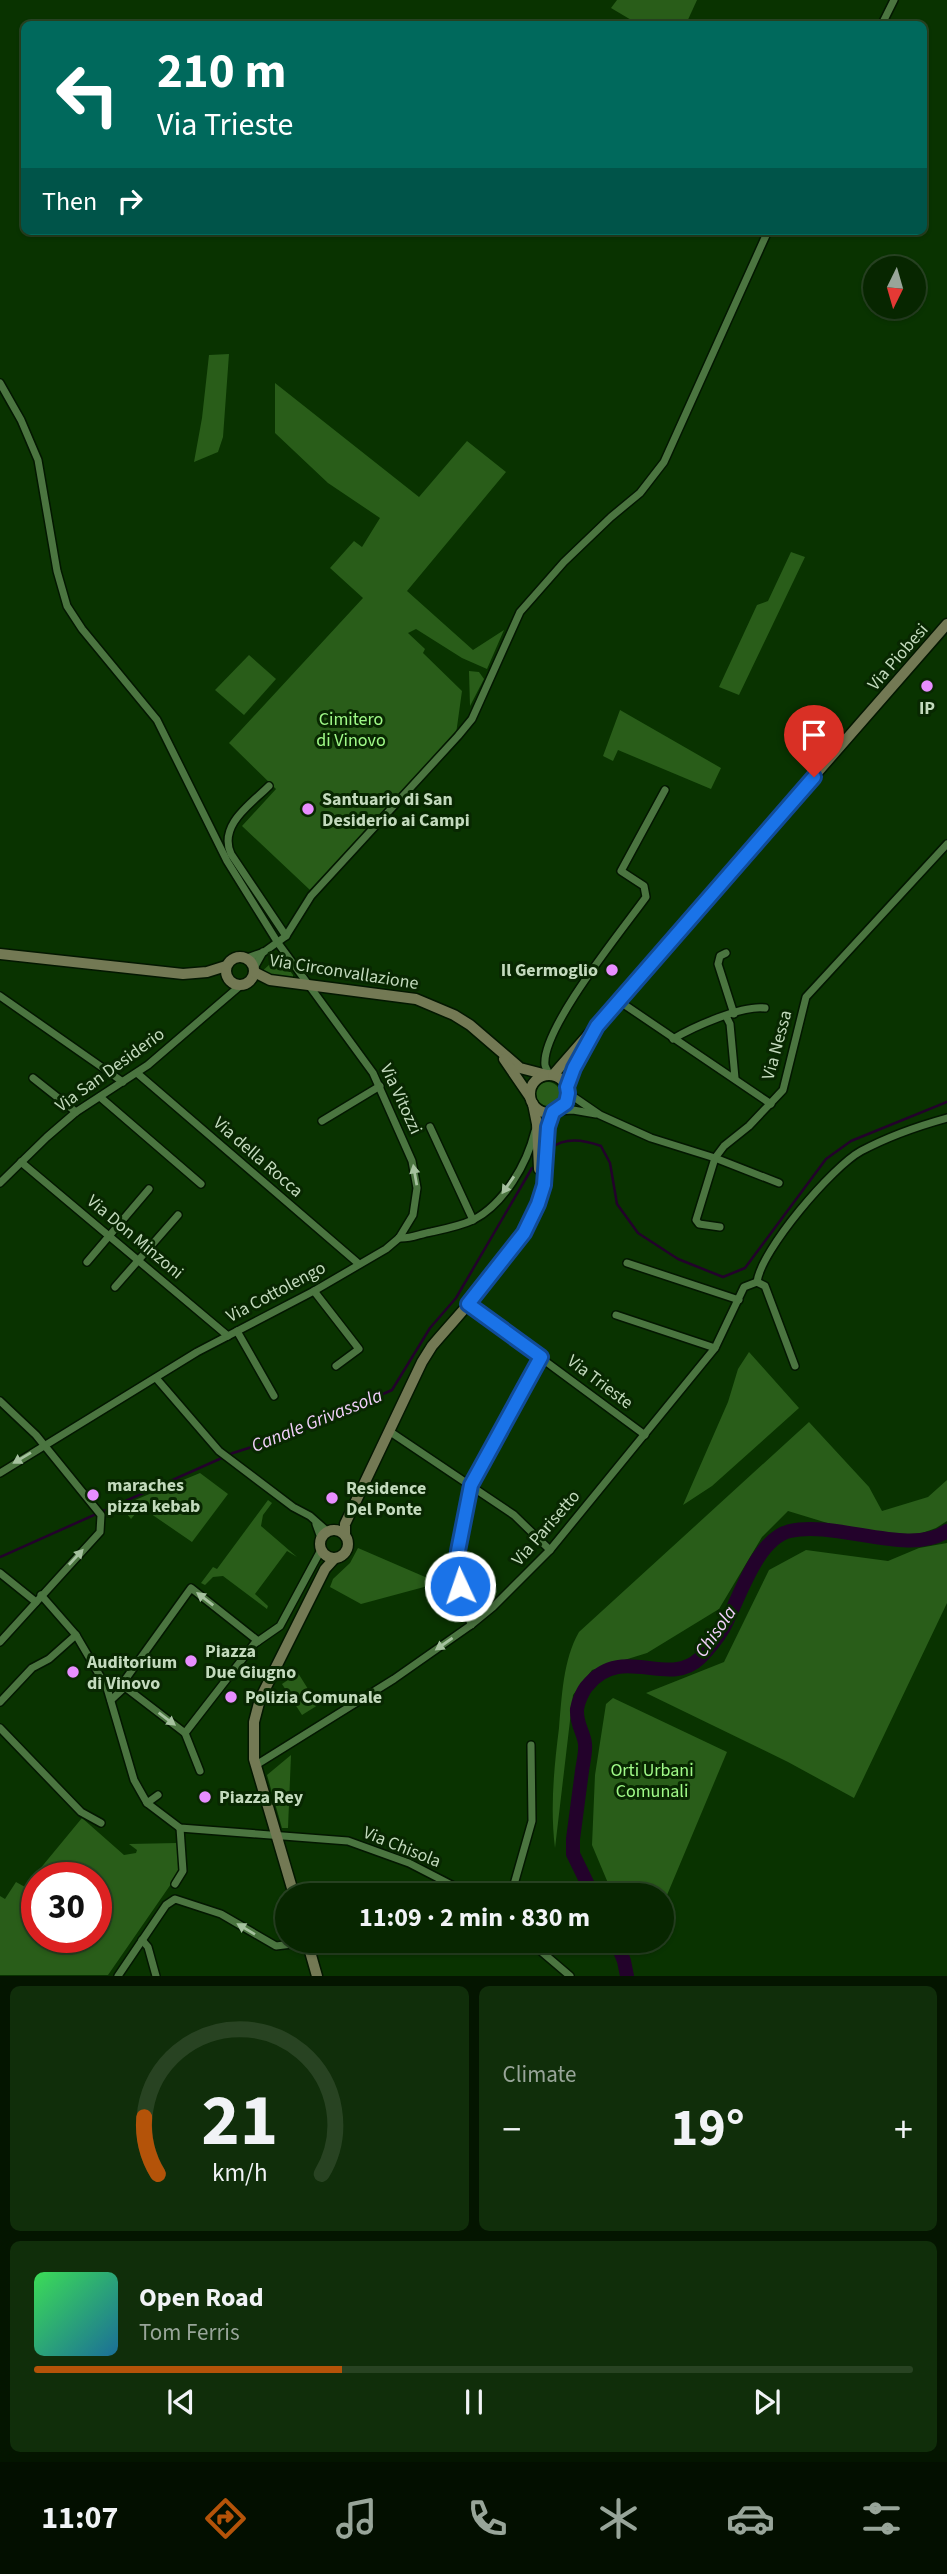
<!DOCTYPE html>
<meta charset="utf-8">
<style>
body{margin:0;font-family:"Source Sans 3",sans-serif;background:#102e0a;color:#f1f3f6;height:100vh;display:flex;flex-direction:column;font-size:26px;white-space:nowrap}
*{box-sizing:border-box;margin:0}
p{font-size:23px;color:#98a599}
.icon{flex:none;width:38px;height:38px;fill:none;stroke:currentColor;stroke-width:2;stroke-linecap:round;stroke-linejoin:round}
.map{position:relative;height:1976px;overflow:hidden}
.drawer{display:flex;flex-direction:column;gap:10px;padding:10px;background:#041500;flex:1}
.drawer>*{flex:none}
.banner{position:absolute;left:21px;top:21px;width:906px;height:214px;border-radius:10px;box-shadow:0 2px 5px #0004,0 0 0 2px #284322;background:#00695c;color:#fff;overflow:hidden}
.needle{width:46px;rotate:185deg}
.controls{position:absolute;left:863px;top:256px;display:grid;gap:14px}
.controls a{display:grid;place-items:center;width:63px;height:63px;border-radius:50%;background:#072600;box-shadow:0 2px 5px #0004,0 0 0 2px #284322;font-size:35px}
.speed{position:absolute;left:21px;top:1862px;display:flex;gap:14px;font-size:35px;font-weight:700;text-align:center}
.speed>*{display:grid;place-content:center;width:91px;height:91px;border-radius:50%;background:#072600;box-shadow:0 2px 5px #0004,0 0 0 2px #284322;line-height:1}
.speed .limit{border:10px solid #d22;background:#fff;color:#111}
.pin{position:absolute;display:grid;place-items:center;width:60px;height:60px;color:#fff;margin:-72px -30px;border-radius:50% 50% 50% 0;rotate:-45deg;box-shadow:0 0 7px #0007}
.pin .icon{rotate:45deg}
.me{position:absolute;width:77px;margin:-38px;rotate:357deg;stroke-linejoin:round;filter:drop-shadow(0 0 5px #0008)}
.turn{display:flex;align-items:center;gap:24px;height:147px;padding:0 21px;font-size:32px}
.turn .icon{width:91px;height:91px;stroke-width:2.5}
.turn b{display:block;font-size:49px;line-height:60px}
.then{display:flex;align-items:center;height:66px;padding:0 21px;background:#0003;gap:14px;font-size:26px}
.big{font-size:52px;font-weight:700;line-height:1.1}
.drawer .card{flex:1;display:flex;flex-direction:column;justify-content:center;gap:10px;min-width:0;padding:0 24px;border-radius:10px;background:#102e0a}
.drawer .dial{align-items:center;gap:0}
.dial svg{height:182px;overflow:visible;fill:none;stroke:#284322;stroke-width:7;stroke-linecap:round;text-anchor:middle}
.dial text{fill:#f1f3f6;stroke:none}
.song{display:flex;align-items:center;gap:21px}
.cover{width:84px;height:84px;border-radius:10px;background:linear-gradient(135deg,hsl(130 70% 55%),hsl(200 70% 35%))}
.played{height:7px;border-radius:4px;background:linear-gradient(90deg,#b45309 35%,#284322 35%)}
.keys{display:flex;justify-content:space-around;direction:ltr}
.heat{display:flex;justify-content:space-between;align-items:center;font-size:38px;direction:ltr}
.drawer .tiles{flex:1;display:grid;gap:10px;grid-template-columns:1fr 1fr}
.card:last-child{grid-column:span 2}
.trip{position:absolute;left:275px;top:1883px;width:399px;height:70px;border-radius:35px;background:#072600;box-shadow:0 2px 5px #0004,0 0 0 2px #284322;font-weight:700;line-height:70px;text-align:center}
.tab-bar{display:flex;height:112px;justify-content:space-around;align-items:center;background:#030f00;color:#98a599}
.tab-bar .icon{width:49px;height:49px}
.tab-bar .active{color:#b45309}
.tab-bar b{font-size:32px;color:#f1f3f6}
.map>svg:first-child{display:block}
</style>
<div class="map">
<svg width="947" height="1976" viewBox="0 0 947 1976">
<rect width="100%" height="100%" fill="#093300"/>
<!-- green -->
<g fill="#295d19" fill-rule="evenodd">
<path d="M617,0H697L686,24H638L611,8Z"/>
<path d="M229,354L223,437L218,452L194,462L202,418L209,355Z"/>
<path d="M275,383L419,497L467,441L506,472L407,591L473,650L504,630L487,669L462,658L416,629L408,633L425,649L423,653L462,691L456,734L310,890L242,826L276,789L229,743L363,598L330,568L354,541L362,547L380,518L328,483L275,433Z"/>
<path d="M791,552L805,557L739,695L719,687L757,605L768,601Z"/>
<path d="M249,655L276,679L244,715L215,690Z"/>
<path d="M469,671L479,672L484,679L470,706Z"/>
<path d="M620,710L721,768L711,789L618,750L613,761L603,756Z"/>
<path d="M279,956L293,975V980L259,974Z"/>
<circle cx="548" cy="1094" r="12"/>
<path d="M749,1352L799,1408L712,1486L683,1505L728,1402L738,1369Z"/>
<path d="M809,1422L869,1487L882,1511L928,1497L947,1480V1521L936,1528L914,1536L896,1537L880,1532H857L788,1511L762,1537L719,1609L647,1653L592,1670L573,1695L555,1848C550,1808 554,1768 559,1728C562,1696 563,1660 579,1632Z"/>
<path d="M200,1473L228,1494L192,1542L141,1507L131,1519L127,1514L123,1505Z"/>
<path d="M268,1500L272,1503L263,1515L261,1526L297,1557L287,1551L255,1594L268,1606L267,1609L223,1576L213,1577L205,1585L201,1583L213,1567L217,1569Z"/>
<path d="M947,1543V1603L854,1798L788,1762L646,1693L724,1662L769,1570L806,1550L888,1561L919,1548Z"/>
<path d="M358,1548L439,1583L361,1604L330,1587L333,1579L350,1563Z"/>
<path d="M298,1673L318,1705L302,1715L282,1684Z"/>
<path d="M613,1698L727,1752L662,1907V1895H613L592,1845L595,1775L606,1704Z"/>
<path d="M291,1755L288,1828H282L267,1775Z"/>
<path d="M82,1818L124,1855L136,1853L137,1850L129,1844L177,1843L180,1871L108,1975H0V1896L5,1899L16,1882L25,1887ZM37,1878H96V1937H37Z"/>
</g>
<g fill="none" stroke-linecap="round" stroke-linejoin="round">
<!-- stream -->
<g stroke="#23022b" stroke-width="2.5">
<path d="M551,1148C566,1136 585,1140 601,1146L610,1163L617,1204L638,1233L678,1259L723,1277L745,1268L826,1159L851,1141L947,1102"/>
<path d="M0,1557L233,1453L298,1432L392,1390L430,1328L456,1298L532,1168"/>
</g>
<!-- river -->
<g stroke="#23022b" stroke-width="14">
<path d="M593,1895L573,1854V1839C576,1816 579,1794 582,1771C583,1763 586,1752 585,1744C584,1732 576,1725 577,1709C578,1702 583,1690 588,1685C622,1643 668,1689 700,1658C709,1649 717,1639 723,1629C739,1600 756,1539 790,1531C836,1520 909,1557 947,1531"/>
<path d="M616,1941L624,1961L627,1976"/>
</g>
<defs>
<g id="street">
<path d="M882,24L894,0"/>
<path d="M0,383L21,420L38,460L57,571L67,606L82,629L157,720L227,861L278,943L373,1073L412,1161L417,1188L413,1215L399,1238L386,1249L314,1291L197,1352L0,1473"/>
<path d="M269,786C251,804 218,825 231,854L286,936"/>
<path d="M726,953L720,956L718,964L734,1014"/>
<path d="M247,958L264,952L286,936L311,896L458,736L472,719L520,612L564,562L611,517L640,493L664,462L768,231"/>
<path d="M254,968L263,952"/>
<path d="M0,996L123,1082"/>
<path d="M619,1001L771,1104"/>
<path d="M726,1016L730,1024L735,1078"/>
<path d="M673,1039C693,1027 742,1005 765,1008"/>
<path d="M137,1073L359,1264"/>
<path d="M550,1075C549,1074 545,1066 545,1065C541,1029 623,929 646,897L644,886L621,871L665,790"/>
<path d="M33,1078L76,1112"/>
<path d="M568,1093L600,1115L651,1138L715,1158L779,1183"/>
<path d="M100,1097L201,1184"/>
<path d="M558,1111L573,1110L596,1114"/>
<path d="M322,1121L380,1086"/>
<path d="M430,1127L473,1220"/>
<path d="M21,1162L228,1336"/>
<path d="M0,1183L47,1137L76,1112L148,1065L241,985"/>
<path d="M720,1227L699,1224L696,1220L715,1158L724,1146L749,1126L783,1090L806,997L947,844"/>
<path d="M399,1238C411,1239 419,1234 431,1232C445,1229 460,1226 473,1220C504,1204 527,1164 535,1131"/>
<path d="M87,1262L149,1189"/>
<path d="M627,1263L739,1300"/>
<path d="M757,1282C761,1250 832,1167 861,1151C887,1137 918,1126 947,1118"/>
<path d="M115,1287L178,1215"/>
<path d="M314,1291L359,1349L336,1366"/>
<path d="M468,1304L645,1435"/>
<path d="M616,1315L715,1348"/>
<path d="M237,1331L274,1396"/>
<path d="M156,1378L219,1451L293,1507L310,1516L328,1532"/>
<path d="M0,1401L36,1435L101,1515L100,1532L0,1642"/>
<path d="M389,1431L514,1515L550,1550"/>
<path d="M316,1524L321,1538"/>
<path d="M0,1573L36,1602"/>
<path d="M41,1595L76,1635L107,1688L134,1780L147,1803L180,1828L348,1841L409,1863L471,1895"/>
<path d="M471,1625L457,1571L458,1551L471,1485L541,1357"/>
<path d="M125,1687L122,1684L191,1588L258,1641"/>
<path d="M111,1700L125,1687L185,1733L200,1771"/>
<path d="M0,1702L32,1668L49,1659L76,1635"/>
<path d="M0,1728L81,1812L101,1823"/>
<path d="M185,1733L254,1644L280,1626L321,1550"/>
<path d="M256,1765L394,1679L471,1625L493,1607L550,1550L715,1348L744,1287L757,1282L765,1286L795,1366"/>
<path d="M147,1803L158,1795"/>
<path d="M175,1884L183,1871L180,1828"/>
<path d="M511,1895L532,1821L531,1745"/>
<path d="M142,1940L148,1947L156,1976"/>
<path d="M529,1941L570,1976"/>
<path d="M118,1976L166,1905L175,1899L221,1914L276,1946L300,1943L309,1946"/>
</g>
<g id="secondary">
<path d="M0,954L183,974L207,972L226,966"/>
<circle cx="240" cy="971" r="14"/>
<path d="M254,972L270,980L416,999L454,1015L470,1025L520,1068L547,1075"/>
<path d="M504,1059L530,1097"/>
<circle cx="549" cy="1094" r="19"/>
<path d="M553,1075L947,624"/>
<path d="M567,1087L589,1040"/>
<path d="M533,1104L537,1124L539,1169"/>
<circle cx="334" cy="1544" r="14"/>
<path d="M345,1535V1524L422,1362L432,1346C465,1307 521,1250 538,1203C549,1173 542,1142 553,1113"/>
<path d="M294,1895L254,1759V1722L260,1699L325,1569L334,1559"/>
<path d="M307,1941L317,1976"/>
</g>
</defs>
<!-- street casing -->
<use href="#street" stroke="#031700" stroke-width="10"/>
<!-- secondary casing -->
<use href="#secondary" stroke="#031700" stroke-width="13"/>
<!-- street -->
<use href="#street" stroke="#4b7540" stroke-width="7"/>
<!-- secondary -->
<use href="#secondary" stroke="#737954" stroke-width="10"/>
</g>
<!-- one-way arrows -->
<defs><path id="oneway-solid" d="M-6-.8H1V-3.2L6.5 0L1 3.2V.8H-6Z" transform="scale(1.75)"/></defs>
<g fill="#a5c19e">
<use href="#oneway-solid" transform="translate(415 1175) rotate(-100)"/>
<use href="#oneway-solid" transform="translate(508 1185) rotate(125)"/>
<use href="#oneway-solid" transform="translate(22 1458) rotate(149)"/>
<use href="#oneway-solid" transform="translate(76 1557) rotate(-47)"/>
<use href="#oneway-solid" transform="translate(205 1599) rotate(-142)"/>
<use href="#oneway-solid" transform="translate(444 1644) rotate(145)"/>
<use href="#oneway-solid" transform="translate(167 1719) rotate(37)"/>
<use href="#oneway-solid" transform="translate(246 1929) rotate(-149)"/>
</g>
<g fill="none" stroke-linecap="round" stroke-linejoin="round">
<defs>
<path id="route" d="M460,1586L457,1571L458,1551L471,1485L541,1357L468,1304L524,1233L538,1204L544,1185L548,1127L553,1112L566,1103L568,1093L567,1087L574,1068L597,1026L814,777"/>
</defs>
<!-- route casing -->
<use href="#route" stroke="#114b97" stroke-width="18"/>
<!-- route -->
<use href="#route" stroke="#1a73e8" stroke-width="12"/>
</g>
<!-- markers -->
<g fill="#e88eff" stroke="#082701" stroke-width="2.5">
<circle cx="927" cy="686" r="7"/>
<circle cx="308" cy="809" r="7"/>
<circle cx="612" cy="970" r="7"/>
<circle cx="93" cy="1495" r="7"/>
<circle cx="332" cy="1498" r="7"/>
<circle cx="191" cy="1661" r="7"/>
<circle cx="73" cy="1672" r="7"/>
<circle cx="231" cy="1697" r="7"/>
<circle cx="205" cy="1797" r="7"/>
</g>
<g text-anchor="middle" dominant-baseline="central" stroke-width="6" stroke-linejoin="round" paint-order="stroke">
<!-- street labels -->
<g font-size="18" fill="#c3dabd" stroke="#082701">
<text transform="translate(898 657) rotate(-49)">Via Piobesi</text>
<text transform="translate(344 972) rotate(9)">Via Circonvallazione</text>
<text transform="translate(777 1045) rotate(-75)">Via Nessa</text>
<text transform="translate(110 1070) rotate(-36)">Via San Desiderio</text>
<text transform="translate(401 1099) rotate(65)">Via Vitozzi</text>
<text transform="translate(258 1157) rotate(41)">Via della Rocca</text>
<text transform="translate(135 1237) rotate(40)">Via Don Minzoni</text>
<text transform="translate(276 1292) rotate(-28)">Via Cottolengo</text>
<text transform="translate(600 1382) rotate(37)">Via Trieste</text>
<text transform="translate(546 1528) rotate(-49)">Via Parisetto</text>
<text transform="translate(402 1847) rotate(22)">Via Chisola</text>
</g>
<!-- poi labels -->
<g font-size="18" font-weight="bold" fill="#c3dabd" stroke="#082701" text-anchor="start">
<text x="927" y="708" text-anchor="middle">IP</text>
<text x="322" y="799">Santuario di San<tspan x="322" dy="21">Desiderio ai Campi</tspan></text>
<text x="598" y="970" text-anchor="end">Il Germoglio</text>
<text x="107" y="1485">maraches<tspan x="107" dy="21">pizza kebab</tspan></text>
<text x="346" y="1488">Residence<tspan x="346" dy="21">Del Ponte</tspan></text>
<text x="205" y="1651">Piazza<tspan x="205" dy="21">Due Giugno</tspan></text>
<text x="87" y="1662">Auditorium<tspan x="87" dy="21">di Vinovo</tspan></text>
<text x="245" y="1697">Polizia Comunale</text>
<text x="219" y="1797">Piazza Rey</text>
</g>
<!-- park labels -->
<g font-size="18" fill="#a0fa88" stroke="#082701">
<text x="351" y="719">Cimitero<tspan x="351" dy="21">di Vinovo</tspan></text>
<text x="652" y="1770">Orti Urbani<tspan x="652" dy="21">Comunali</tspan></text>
</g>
<!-- water labels -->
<g font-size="19" font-style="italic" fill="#f3d1fc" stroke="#082701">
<text transform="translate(317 1421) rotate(-22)">Canale Grivassola</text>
<text transform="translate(716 1632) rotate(-55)">Chisola</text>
</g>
</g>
</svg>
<div class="controls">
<a><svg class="needle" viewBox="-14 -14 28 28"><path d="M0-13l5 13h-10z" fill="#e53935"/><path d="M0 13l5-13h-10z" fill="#98a599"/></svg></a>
</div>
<div class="speed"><div class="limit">30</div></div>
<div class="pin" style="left:814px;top:777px;background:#d93025"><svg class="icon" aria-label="arrive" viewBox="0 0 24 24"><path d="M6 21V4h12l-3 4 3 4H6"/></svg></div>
<svg class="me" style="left:460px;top:1586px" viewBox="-20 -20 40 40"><circle r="17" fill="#1a73e8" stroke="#fff" stroke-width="3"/><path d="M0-11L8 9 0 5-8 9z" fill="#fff"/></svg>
<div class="trip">11:09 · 2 min · 830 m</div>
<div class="banner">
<div class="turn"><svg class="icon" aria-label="left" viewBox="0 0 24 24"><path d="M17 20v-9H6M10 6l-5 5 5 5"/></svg><div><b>210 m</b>Via Trieste</div></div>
<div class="then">Then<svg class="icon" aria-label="right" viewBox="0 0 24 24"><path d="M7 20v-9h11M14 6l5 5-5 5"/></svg></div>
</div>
</div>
<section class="drawer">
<div class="tiles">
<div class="card dial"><svg viewBox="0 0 100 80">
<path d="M14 69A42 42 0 1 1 86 69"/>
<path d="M14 69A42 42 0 0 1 8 44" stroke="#b45309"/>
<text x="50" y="56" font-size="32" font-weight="700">21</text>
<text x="50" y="72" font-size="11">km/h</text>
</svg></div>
<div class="card"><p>Climate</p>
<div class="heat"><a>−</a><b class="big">19°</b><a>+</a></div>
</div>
<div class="card">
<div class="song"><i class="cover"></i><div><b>Open Road</b><p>Tom Ferris</p></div></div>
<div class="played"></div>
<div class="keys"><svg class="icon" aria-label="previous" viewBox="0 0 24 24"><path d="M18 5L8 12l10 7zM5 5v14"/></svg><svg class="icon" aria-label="pause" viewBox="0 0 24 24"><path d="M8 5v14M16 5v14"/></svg><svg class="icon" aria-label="next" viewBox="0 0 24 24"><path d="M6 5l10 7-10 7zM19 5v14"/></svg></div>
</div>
</div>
</section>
<nav class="tab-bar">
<b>11:07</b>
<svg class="icon active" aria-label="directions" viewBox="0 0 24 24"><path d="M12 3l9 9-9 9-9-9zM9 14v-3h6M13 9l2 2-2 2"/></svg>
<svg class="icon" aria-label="music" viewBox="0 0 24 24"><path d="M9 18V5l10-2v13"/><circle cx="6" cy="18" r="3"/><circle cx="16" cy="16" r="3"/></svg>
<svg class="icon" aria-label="phone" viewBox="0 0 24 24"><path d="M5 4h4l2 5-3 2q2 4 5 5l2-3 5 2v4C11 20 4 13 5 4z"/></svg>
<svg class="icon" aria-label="climate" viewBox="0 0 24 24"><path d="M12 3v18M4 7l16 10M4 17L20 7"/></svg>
<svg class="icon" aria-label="car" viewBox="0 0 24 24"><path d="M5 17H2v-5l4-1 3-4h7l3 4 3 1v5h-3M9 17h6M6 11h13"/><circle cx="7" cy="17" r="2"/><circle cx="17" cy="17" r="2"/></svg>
<svg class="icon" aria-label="filters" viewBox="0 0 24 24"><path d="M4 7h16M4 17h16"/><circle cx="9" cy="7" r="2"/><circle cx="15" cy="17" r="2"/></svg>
</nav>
